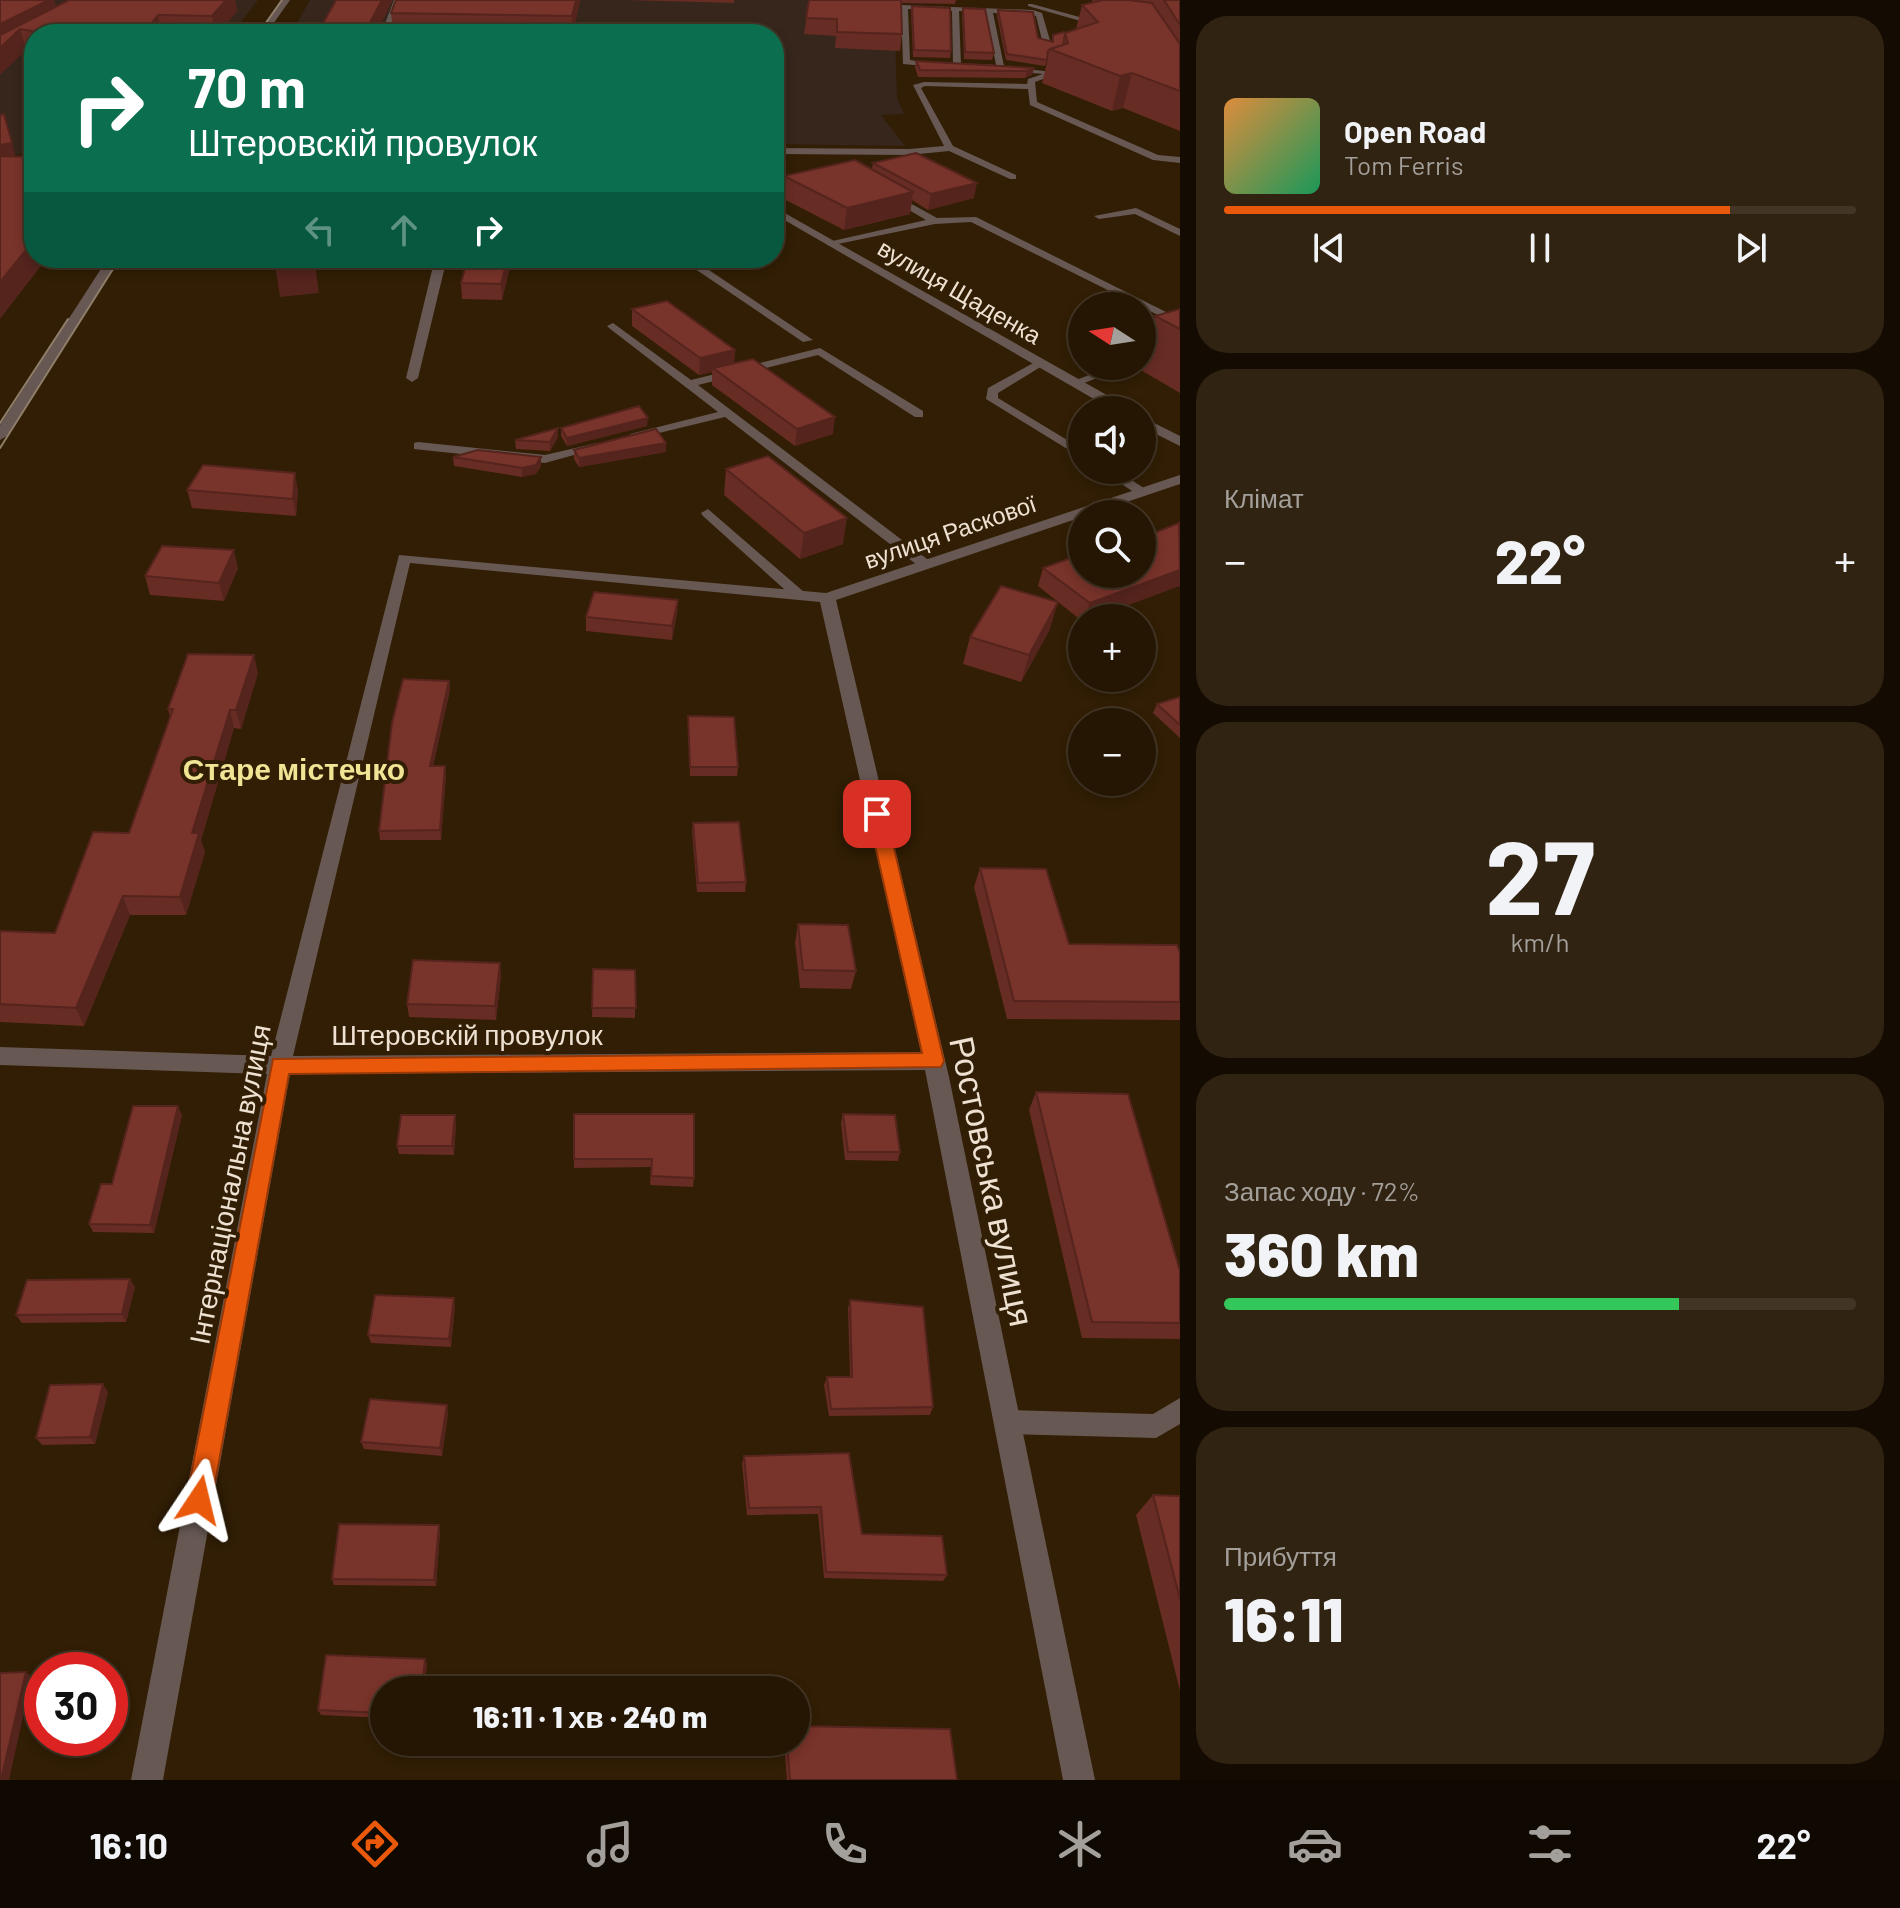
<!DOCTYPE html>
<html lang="uk">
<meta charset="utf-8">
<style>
body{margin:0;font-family:Barlow,sans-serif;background:#312312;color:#f1f3f6;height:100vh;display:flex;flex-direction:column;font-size:30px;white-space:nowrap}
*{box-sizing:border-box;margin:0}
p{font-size:26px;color:#a39f9a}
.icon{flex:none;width:44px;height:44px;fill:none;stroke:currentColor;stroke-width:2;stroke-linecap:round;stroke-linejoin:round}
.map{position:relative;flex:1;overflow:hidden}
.side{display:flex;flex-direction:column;gap:16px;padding:16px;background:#140c02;width:720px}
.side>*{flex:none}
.top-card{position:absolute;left:24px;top:24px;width:760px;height:244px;border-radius:32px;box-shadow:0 4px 12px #0003,0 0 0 2px #423525;background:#0b6e4f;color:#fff;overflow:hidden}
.needle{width:52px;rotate:282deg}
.fabs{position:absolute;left:1068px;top:292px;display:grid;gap:16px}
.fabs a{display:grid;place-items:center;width:88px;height:88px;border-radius:50%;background:#251603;box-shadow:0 4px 12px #0003,0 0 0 2px #423525;font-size:40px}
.speed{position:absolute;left:24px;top:1652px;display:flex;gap:16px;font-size:40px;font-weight:700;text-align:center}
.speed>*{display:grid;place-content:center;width:104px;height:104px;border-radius:50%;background:#251603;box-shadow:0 4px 12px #0003,0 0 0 2px #423525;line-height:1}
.speed .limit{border:12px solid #d22;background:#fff;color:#111}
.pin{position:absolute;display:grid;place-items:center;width:68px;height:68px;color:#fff;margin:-34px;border-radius:16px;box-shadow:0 4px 12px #0006}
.me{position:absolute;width:88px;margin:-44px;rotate:10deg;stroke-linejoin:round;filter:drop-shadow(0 0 6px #0008)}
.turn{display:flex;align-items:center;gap:28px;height:168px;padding:0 32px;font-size:36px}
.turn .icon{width:104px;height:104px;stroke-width:2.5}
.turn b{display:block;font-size:56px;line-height:68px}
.lanes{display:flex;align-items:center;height:76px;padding:0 32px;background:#0003;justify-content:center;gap:40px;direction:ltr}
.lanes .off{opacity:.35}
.big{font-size:60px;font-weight:800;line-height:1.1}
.side .tile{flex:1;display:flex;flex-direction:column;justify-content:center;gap:12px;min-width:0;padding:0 28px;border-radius:32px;background:#312312}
.side .dial{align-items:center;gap:0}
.dial b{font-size:104px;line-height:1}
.song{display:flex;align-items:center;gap:24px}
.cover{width:96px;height:96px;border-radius:12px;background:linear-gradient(135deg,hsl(30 70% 55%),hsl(150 70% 35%))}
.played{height:8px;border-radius:4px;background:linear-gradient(90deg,#ea580c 80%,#423525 80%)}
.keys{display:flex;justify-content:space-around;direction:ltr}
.heat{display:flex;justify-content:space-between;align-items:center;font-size:44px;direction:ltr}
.charge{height:12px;border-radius:6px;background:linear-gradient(90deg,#34c759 72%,#423525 0)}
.trip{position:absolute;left:370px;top:1676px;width:440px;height:80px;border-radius:40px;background:#251603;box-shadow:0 4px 12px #0003,0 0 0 2px #423525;font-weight:800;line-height:80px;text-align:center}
.tabs{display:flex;height:128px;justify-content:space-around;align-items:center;background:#0f0901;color:#a39f9a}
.tabs .icon{width:56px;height:56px}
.tabs .selected{color:#ea580c}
.tabs b{font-size:36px;color:#f1f3f6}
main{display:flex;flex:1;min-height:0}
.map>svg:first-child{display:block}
</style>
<main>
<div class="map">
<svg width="1180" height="1780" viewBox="0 0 1180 1780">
<rect width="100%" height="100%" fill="#311e04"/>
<!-- industrial -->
<g fill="#36261c">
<path d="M0,0H258L232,34H34V150L0,159Z"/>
<path d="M310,0H894L897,98L904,114L881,115L905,146L774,144V34H291Z"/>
</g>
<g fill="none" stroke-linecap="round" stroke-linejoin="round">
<!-- service -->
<g fill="#675853" fill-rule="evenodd">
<path d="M394,0H400L389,34H381Z"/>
<path d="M1028,4H1032L1105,24L1098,26L1028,6Z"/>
<path d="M901,5L1033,10L1042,13L1051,44L1047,46L1043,44L1036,16L993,13L1004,66L1059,73L1035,82L1037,102L1158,155L1180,157V163L1153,160L1030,105L1028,89L925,86L921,88L953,146L1016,175V179H1010L949,151L909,155L774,154V148L909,149L944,146L913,85L924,82L1027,84L1028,79L1043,74L979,68L982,64L996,65L986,12L959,11L961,65L957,67L953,65L952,11L908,9L910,60L941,65L937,67L903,64Z"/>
<path d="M890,192L937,218L976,217L1180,319V326L971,222L935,224L828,246V242L926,220L887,197V193Z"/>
<path d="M1136,208L1180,229V236L1135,214L1099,219L1094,216Z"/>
<path d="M679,258H691L813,340L803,342Z"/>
<path d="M613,323L691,380L820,348L923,411V417H915L818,355L698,385L931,562V568H921L725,417L630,440V434L718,412L609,328L607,326Z"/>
<path d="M1180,342V349L1142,362V355Z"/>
<path d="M1037,361L1047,363L998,393V398L1082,449V458L986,399L988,388Z"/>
<path d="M1111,366H1128L1079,385L1069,383Z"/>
<path d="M418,442L545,455L597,443L603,447L545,463L414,449V443Z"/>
<path d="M1101,470H1116L1150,492L1138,495Z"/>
<path d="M708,509L804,592V598H794L703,516L701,513Z"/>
<path d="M1180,1398V1424L1156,1438L1007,1434L998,1431L995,1422L998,1413L1007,1410L1153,1414Z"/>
</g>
<!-- minor -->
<g fill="#675853" fill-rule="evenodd">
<path d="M282,0H290L266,34H258Z"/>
<path d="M774,207L1128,407L1130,410H1113L774,214Z"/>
<path d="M108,258H120L7,436L0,440V425Z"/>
<path d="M435,258H447L418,378L412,382L406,378Z"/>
<path d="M1142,417L1180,436V446L1142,427Z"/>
<path d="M1180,475V484L1091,514H1082V517L836,600L949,1077L1095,1780H1063L925,1070L290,1074L163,1780H131L267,1074L0,1065V1047L271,1056L399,555L826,593ZM410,563L820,602L921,1052L293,1056Z"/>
</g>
<!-- tram -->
<g stroke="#8f7f6a" stroke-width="2">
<path d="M258,34L282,0"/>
<path d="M0,423L68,319"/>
<path d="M0,448L120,258"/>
</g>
</g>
<!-- wall -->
<g fill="#672c24">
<path d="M0,0H54L56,7L235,0L237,11L218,34H34V51L26,50Z"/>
<path d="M396,0H580L573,34L393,31L391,13Z"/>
<path d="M626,0H734V3Z"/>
<path d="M809,0H956L955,4L901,3L902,34L900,51L835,48L836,36L804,34Z"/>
<path d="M1092,0H1180V131L1123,108L1112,111L1042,83L1048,58L1045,66L1006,60L997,16L998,10L1038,38L1052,42L1053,35L1065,34L1076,29L1082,5L1093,2Z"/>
<path d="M912,6L951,51L950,58L913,57L911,12Z"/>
<path d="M963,8L994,53L992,60L964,59L962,14Z"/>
<path d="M916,61L1034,68L1032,75L1025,78L918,77L915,67Z"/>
<path d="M873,163L974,198L928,210L912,200L910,214L844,230L782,198L784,176L872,169Z"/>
<path d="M468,258H512L502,300L462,299L461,283Z"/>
<path d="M632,309L735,350L734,363L833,434L795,446L712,385V372L699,375L632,326Z"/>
<path d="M1180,309V393L1139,369L1140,366H1142V360L1155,316Z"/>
<path d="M647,426L567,446L561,436V428Z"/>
<path d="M558,428V437L550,451L516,449L515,440Z"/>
<path d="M666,443V452L579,467L574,459V450Z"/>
<path d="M453,457L541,466L536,474L522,477L454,466Z"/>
<path d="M726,469L843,544L800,559L724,495Z"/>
<path d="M187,490L298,491L296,516L192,508Z"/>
<path d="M238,568L224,601L150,595L145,576Z"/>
<path d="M1043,568L1082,574L1094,618H1082V621L1038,586Z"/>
<path d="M678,600L677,613L672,640L586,631V617Z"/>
<path d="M1050,629L1021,682L963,664L970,637Z"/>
<path d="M258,673L241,729L234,728L201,840L205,852L186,915H130L84,1026L0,1022V931L55,933L129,833L170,717L168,709Z"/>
<path d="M449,681L450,690L433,766L446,775L441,840H380L379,831Z"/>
<path d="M1180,697V738L1153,713L1157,704Z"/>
<path d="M688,716L738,767L737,776H690Z"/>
<path d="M693,823L746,882L745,892H697L692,832Z"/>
<path d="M980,868L1069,944L1180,953V1020L1007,1019L974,887Z"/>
<path d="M798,924L856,971L851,989L800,988L795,943Z"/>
<path d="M593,969L635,970V1018L592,1017Z"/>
<path d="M501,976L496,1020L409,1017L407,1004Z"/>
<path d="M1036,1092L1180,1271V1339L1082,1338L1029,1110Z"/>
<path d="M574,1114L694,1178L693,1187L650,1185L651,1167L574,1168Z"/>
<path d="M843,1114L900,1152L898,1161L845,1160L841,1123Z"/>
<path d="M182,1115L154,1233L93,1232L89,1224L112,1184Z"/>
<path d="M455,1115L456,1124L454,1155L399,1154L397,1146Z"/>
<path d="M135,1287L126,1322L22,1323L16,1315Z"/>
<path d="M850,1300L933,1407L930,1415L829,1416L824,1385L827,1377H850L848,1308Z"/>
<path d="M455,1306L451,1347L371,1343L368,1335Z"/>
<path d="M108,1392L95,1444L42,1445L36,1438Z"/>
<path d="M448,1413L442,1456L364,1449L361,1442Z"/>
<path d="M744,1456L862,1534L947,1575L943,1581L824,1578L818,1514L747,1515L742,1463Z"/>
<path d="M1153,1495L1180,1496V1691L1136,1515Z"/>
<path d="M440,1532L436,1586L334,1585L332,1579Z"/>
<path d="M427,1664L424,1690H384V1718L321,1715L318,1710Z"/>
<path d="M784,1742H796L957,1780H787Z"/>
</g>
<!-- shaded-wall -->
<g fill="#54241d">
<path d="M49,0H54L59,18L20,29L26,50L0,75V24Z"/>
<path d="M226,0H235L237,11L218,34H215L212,16Z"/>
<path d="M382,0H393L376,34H364Z"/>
<path d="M576,0H580L573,34L572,16Z"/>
<path d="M158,15L162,34H151L149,26Z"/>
<path d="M62,26L64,34H45L44,33Z"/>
<path d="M1034,68L1032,75L1025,78L1027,71Z"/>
<path d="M1132,73L1123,108L1112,111L1120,76Z"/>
<path d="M11,138L18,167L0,170V145Z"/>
<path d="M977,183L974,198L928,210L931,194Z"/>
<path d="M913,192L910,214L844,230L847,208Z"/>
<path d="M34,240V258H47L0,319V282Z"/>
<path d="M274,258H314L319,293L280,297Z"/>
<path d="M508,258H512L502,300L501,284Z"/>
<path d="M735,350L734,366L713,368L712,372L699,375L700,358Z"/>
<path d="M835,417L833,434L795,446L797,429Z"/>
<path d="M648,418L647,426L567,446V438Z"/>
<path d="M558,428V437L550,451V442Z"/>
<path d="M666,443V452L579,467V458Z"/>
<path d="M541,457V466L536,474L522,477V468Z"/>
<path d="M295,473L298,491L296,516L293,499Z"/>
<path d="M847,518L843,544L800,559L804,533Z"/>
<path d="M234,550L238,568L224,601L219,583Z"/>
<path d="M1180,570V586L1094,618H1085L1090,603Z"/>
<path d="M678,600L677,613L672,640V626Z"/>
<path d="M1058,602L1050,629L1021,682L1029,655Z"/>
<path d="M254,655L258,673L241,729L236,710Z"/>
<path d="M449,681L450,690L431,775L430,766Z"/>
<path d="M230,710L234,728L201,840L205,852L186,915L180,897L192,833Z"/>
<path d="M445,766L446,775L441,840L440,830Z"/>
<path d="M123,896L130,915L84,1026L76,1008Z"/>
<path d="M500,963L501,976L496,1020L495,1006Z"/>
<path d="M178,1106L182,1115L154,1233L150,1225Z"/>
<path d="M455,1115L456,1124L454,1155L452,1146Z"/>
<path d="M130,1279L135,1287L126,1322L122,1314Z"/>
<path d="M454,1298L455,1306L451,1347L449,1339Z"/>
<path d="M103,1384L108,1392L95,1444L90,1437Z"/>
<path d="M447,1405L448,1413L442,1456L440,1448Z"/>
<path d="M439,1525L440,1532L436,1586L434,1580Z"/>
<path d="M425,1659L427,1664L424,1690H422Z"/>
<path d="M26,1672L32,1677L9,1780H1Z"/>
</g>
<!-- building -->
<g fill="#78332a" stroke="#54241d" stroke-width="2">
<path d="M0,0H49L0,24Z"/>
<path d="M69,0H226L212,16L158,15L149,26H62L44,33L20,29L0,48V35Z"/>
<path d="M336,0H382L364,34H317Z"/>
<path d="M396,0H576L572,16L391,13Z"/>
<path d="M809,0H901L902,34L837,32V19L806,18Z"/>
<path d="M1103,0H1129L1152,3L1180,44V91L1132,73L1120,76L1050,49L1068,43L1065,33L1098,22L1082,5Z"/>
<path d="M1164,0H1180V25Z"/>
<path d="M912,6L950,8L951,51L914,50Z"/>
<path d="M963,8L985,9L994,53L965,52Z"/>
<path d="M998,10L1033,12L1038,38L1053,42V35L1064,32L1065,34L1063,45L1050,49L1048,51L1047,60L1007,54Z"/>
<path d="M916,61L1034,68L1027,71L920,70Z"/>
<path d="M4,114L12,143L0,145V115Z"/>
<path d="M916,153L977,183L931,194L873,163Z"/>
<path d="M0,156L34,157V240L0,282Z"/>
<path d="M855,160L913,192L847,208L784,176Z"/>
<path d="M468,258H508L501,284L461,283Z"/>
<path d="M667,301L735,350L700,358L632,309Z"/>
<path d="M1180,309V329L1155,316Z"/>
<path d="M753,359L835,417L797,429L713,368Z"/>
<path d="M639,406L648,418L567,438L561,428Z"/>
<path d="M558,428L550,442L515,440Z"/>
<path d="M656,429L666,443L579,458L574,450Z"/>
<path d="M478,450L541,457L536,465L522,468L453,457Z"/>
<path d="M768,456L847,518L804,533L726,469Z"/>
<path d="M203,465L295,473L293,499L187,490Z"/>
<path d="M1179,523L1180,570L1090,603L1043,568L1082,554V574H1142V538Z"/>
<path d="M162,546L234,550L219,583L145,576Z"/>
<path d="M1001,586L1058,602L1029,655L970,637Z"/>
<path d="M594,592L678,600L672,626L586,617Z"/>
<path d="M188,654L254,655L236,710H230L192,833H199L180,897L123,896L76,1008L0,1004V931L55,933L93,832L129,833L173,709H168Z"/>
<path d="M403,679L449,681L430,766H445L440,830L379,831L392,723Z"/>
<path d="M1180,697V725L1157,704Z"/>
<path d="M688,716L734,717L738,767H690Z"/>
<path d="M739,822L746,882L698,883L693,823Z"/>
<path d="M980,868L1046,869L1069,944L1177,945L1180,953V1002L1014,1001Z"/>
<path d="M798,924L848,925L856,971L803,970Z"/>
<path d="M413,960L500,963L495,1006L407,1004Z"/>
<path d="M593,969L635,970L636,1008H592Z"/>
<path d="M1036,1092L1128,1094L1180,1271V1323L1092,1322Z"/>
<path d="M133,1106H178L150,1225L89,1224L101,1184H112Z"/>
<path d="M574,1114H694V1178L651,1176L652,1159H574Z"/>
<path d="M843,1114L895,1115L900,1152H848Z"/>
<path d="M401,1115H455L452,1146H397Z"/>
<path d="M130,1279L122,1314L16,1315L27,1280Z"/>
<path d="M375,1295L454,1298L449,1339L368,1335Z"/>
<path d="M850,1300L923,1307L933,1407L831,1409L827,1377H852Z"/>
<path d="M103,1384L90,1437L36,1438L50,1385Z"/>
<path d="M370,1399L447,1405L440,1448L361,1442Z"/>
<path d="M849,1453L862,1534L942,1536L947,1575L826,1572L821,1507L749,1508L744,1456Z"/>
<path d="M1153,1495L1180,1496V1599Z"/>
<path d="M339,1524L439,1525L434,1580L332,1579Z"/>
<path d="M326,1655L425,1659L422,1690H384V1713L318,1710Z"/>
<path d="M26,1672L1,1780H0V1673Z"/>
<path d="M796,1726L950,1729L957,1780H790L787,1742H796Z"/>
</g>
<!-- route -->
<path fill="#ea580c" stroke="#983908" stroke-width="2" d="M877,808L886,814L944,1061L941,1067L289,1074L212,1500L209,1510L199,1513L190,1510L186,1500L273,1059L922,1053L868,814Z"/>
<g text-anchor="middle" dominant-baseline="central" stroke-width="8" stroke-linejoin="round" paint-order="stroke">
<!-- far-street labels -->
<g font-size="24" fill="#eee1d2" stroke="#311e04">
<text transform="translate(960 291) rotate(30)">вулиця Щаденка</text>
<text transform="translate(950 531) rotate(-19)">вулиця Раскової</text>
</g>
<!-- street labels -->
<g font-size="28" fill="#eee1d2" stroke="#311e04">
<text x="467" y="1034">Штеровскій провулок</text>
<text transform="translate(229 1184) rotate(-79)">Інтернаціональна вулиця</text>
</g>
<!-- neighbourhood labels -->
<g font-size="30" font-weight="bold" fill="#f1e495" stroke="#311e04">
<text x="294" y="768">Старе містечко</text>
</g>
<!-- near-street labels -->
<g font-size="34" fill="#eee1d2" stroke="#311e04">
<text transform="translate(993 1181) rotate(78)">Ростовська вулиця</text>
</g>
</g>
</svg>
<div class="fabs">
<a><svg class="needle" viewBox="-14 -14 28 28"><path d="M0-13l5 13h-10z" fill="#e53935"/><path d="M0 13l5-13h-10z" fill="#a39f9a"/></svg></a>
<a><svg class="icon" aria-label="sound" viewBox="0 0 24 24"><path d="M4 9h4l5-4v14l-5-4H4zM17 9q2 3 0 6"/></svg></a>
<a><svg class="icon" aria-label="search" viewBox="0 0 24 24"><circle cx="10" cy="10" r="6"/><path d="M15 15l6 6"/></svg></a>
<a>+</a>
<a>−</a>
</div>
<div class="speed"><div class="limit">30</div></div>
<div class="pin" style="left:877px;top:814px;background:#d93025"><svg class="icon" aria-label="arrive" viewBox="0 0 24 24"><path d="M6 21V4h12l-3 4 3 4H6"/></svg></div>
<svg class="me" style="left:199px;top:1500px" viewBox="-20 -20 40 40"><path d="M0-17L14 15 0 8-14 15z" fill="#ea580c" stroke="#fff" stroke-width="4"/></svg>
<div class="trip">16:11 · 1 хв · 240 m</div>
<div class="top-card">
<div class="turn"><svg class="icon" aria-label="right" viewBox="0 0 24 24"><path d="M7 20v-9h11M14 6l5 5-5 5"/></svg><div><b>70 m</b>Штеровскій провулок</div></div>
<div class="lanes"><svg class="icon off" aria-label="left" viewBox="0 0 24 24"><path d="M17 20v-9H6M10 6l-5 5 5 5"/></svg><svg class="icon off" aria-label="ahead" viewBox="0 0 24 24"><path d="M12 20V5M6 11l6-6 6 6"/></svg><svg class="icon" aria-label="right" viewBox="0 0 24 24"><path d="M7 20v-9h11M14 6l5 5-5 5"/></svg></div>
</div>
</div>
<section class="side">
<div class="tile">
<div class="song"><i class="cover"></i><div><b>Open Road</b><p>Tom Ferris</p></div></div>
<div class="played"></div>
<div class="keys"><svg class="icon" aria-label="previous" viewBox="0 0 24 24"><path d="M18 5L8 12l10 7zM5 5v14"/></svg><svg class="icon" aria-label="pause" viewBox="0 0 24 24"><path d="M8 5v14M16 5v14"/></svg><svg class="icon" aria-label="next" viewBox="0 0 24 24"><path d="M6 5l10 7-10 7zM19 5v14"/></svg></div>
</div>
<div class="tile"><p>Клімат</p>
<div class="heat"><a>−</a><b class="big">22°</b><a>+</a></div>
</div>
<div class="tile dial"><b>27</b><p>km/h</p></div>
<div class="tile"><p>Запас ходу · 72%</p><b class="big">360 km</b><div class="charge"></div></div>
<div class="tile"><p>Прибуття</p><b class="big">16:11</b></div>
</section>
</main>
<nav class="tabs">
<b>16:10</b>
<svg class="icon selected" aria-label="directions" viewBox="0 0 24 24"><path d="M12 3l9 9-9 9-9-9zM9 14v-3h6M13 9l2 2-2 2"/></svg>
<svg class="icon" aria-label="music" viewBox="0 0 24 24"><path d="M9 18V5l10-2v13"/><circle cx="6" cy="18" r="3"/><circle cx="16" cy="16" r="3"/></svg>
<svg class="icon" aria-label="phone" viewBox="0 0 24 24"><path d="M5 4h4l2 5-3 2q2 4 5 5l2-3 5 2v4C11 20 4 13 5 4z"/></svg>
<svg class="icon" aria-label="climate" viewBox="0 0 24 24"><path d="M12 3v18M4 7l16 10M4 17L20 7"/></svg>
<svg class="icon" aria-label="car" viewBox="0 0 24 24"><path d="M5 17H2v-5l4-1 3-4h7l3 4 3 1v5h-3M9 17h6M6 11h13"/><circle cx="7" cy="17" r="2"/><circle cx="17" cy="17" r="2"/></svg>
<svg class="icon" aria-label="filters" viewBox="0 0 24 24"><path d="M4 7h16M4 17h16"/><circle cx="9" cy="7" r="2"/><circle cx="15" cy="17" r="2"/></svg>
<b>22°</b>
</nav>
